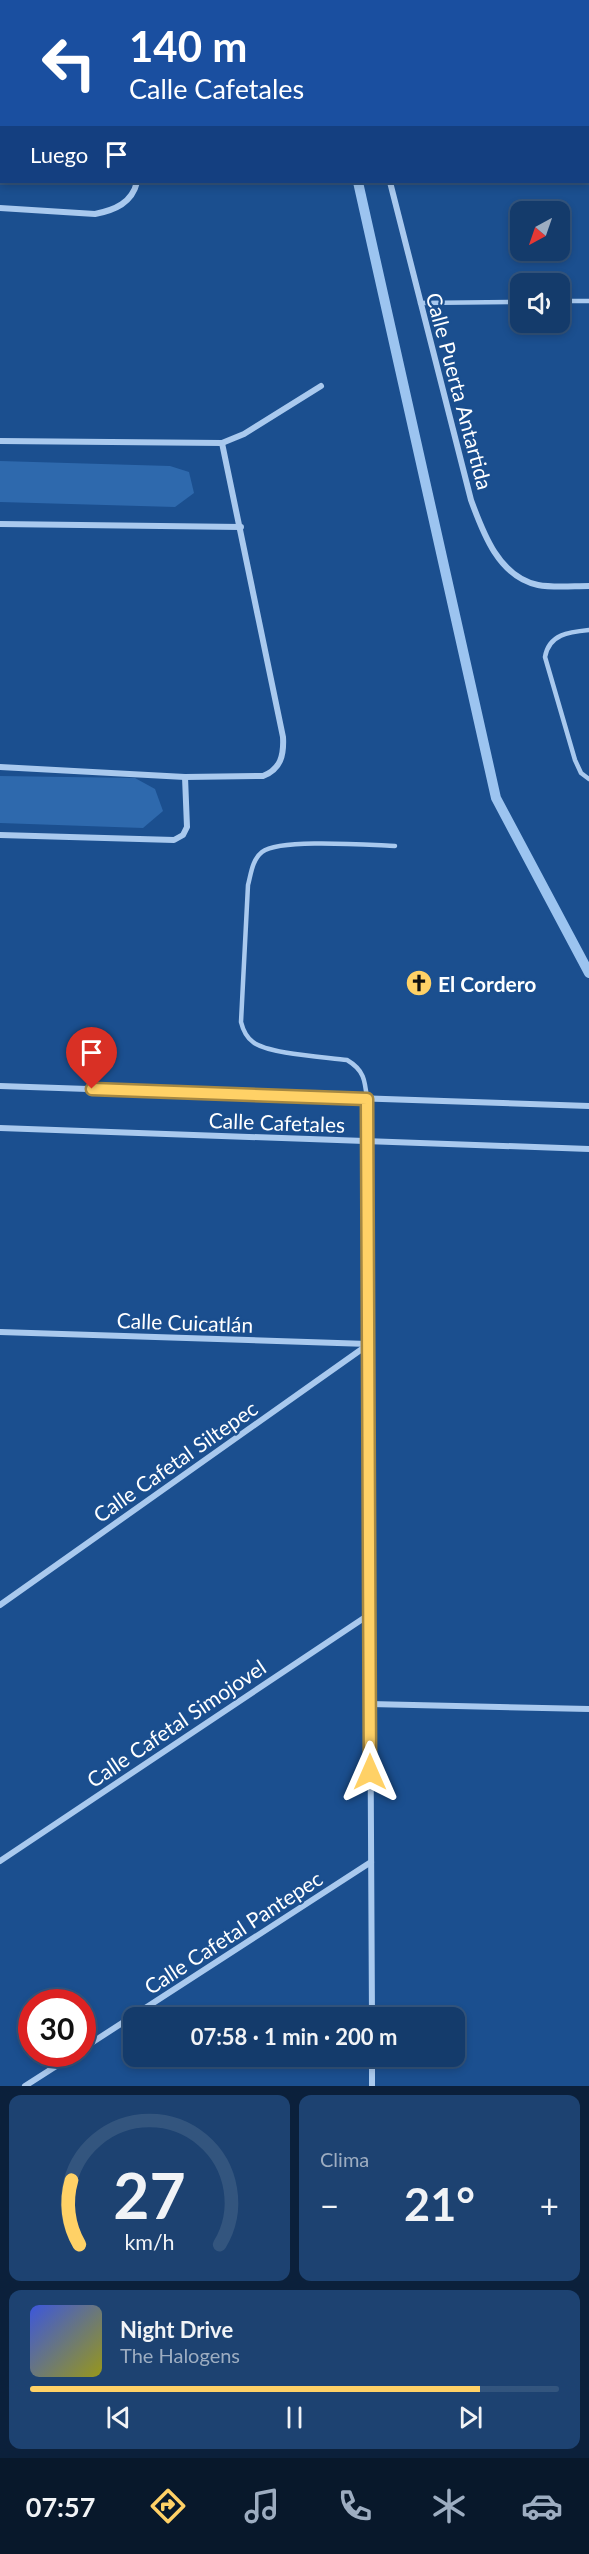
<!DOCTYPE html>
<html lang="es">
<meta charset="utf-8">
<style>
body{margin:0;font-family:Lato,sans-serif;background:#1d4271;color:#f1f3f6;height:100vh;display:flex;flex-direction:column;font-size:22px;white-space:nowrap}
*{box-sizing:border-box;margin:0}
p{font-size:20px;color:#9dadc1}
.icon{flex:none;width:33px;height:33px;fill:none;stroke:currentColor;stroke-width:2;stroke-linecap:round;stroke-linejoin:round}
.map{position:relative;height:2086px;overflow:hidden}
.details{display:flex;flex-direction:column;gap:9px;padding:9px;background:#0b203b;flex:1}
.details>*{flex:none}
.top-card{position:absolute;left:0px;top:0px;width:590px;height:183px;box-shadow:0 3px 9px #0003,0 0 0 2px #33557e;background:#1a4fa0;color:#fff;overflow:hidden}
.needle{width:39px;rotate:220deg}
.buttons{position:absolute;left:510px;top:201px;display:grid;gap:12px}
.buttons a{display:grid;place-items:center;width:60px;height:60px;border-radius:12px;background:#143b6b;box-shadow:0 3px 9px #0003,0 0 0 2px #33557e;font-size:30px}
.speed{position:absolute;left:18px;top:1989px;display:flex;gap:12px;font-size:30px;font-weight:700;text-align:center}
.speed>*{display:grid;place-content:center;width:78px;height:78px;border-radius:50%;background:#143b6b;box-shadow:0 3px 9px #0003,0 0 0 2px #33557e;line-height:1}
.speed .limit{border:9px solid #d22;background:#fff;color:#111}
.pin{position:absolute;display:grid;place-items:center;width:51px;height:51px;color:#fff;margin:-62px -26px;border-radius:50% 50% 50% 0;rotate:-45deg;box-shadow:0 0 6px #0007}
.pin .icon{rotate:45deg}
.me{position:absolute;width:66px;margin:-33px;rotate:0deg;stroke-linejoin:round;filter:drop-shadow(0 0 4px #0008)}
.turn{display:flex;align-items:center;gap:21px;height:126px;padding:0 30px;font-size:27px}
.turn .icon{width:78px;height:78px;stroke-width:2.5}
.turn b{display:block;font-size:42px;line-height:51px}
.then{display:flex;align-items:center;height:57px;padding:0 30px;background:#0003;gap:12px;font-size:22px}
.big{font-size:45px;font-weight:700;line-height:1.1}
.details .card{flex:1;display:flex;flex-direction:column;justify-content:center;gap:9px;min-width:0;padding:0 21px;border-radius:12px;background:#1d4271}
.details .dial{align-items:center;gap:0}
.dial svg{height:156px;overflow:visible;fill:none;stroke:#33557e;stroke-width:7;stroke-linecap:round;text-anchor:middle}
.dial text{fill:#f1f3f6;stroke:none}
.song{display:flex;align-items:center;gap:18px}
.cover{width:72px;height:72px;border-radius:9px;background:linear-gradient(135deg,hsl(230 70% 55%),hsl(60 70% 35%))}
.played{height:6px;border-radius:3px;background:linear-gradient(90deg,#ffd166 85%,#33557e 85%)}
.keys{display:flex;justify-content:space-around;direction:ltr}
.heat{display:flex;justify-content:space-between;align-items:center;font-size:33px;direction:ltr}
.details .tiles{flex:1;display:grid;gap:9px;grid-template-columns:1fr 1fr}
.card:last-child{grid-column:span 2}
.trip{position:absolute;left:123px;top:2007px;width:342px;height:60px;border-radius:12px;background:#143b6b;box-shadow:0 3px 9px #0003,0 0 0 2px #33557e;font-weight:700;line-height:60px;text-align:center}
.tab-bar{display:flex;height:96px;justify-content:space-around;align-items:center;background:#08182b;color:#9dadc1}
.tab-bar .icon{width:42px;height:42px}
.tab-bar .selected{color:#ffd166}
.tab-bar b{font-size:27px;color:#f1f3f6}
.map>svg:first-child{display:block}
</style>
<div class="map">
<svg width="589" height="2086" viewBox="0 0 589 2086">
<rect width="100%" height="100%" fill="#1b4f8f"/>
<!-- green -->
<g fill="#2e69ad">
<path d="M0,0L81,1L2,2L1,173Z"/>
<path d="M0,461L170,466L189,472L194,493L175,507L0,502Z"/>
<path d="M0,776L135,778L155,789L163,811L143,828L0,823Z"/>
</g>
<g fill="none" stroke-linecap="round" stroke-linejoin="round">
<!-- stream -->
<g stroke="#9cc4f0" stroke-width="10">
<path d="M316,0V2"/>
<path d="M358,182L496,798L589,973"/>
</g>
<!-- service -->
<g stroke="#a9c9ee" stroke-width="4.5">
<path d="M560,301H589"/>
<path d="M420,303L520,302"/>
<path d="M589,630C569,632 549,634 545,657L575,760L581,773L589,779"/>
<path d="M367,1099C365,1080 364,1070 347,1060C326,1057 268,1054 253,1042C246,1037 243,1030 241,1022L248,885C251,874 252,860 262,852C280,838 369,845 395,846"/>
</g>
<!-- minor -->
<g stroke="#a9c9ee" stroke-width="6">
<path d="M118,0V2"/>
<path d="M345,0L346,2"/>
<path d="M390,182L471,500C483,533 499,577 538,585C553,588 573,586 589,586"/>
<path d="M0,208L95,214C115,210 132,203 137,182"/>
<path d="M0,441L222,443L244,434L321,386"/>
<path d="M0,524L241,527"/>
<path d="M0,767L185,777L263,776C281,769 284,755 283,737L222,443"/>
<path d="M0,835L174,840L183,835L187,827L185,777"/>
<path d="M0,1086L589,1106"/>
<path d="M367,1099L372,2018"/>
<path d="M0,1128L589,1149"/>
<path d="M0,1332L368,1344"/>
<path d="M0,1605L369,1344"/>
<path d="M370,1704L589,1709"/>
<path d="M0,1861L370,1614"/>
<path d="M82,2049L371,1862"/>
<path d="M372,2056V2086"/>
<path d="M25,2086L75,2054"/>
</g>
</g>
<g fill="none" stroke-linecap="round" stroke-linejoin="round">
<defs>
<path id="route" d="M92,1089L367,1099L370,1772"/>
</defs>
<!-- route casing -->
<use href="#route" stroke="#a68842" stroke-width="15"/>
<!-- route -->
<use href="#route" stroke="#ffd166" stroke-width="10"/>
</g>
<!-- icons -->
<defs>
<symbol id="church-disc" viewBox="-11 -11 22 22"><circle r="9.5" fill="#ffd166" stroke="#1b4f8f"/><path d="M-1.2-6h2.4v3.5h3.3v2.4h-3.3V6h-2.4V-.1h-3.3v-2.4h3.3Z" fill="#111"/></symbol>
</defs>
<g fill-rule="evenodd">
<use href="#church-disc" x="404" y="968" width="30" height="30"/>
</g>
<g text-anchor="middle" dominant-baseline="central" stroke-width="4.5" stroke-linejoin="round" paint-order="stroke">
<!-- street labels -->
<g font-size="21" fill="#fff" stroke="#1b4f8f">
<text transform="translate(460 391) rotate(75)">Calle Puerta Antartida</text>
<text transform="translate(277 1122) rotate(2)">Calle Cafetales</text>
<text transform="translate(185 1322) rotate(2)">Calle Cuicatlán</text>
<text transform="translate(175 1461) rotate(-35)">Calle Cafetal Siltepec</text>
<text transform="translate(176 1723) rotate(-34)">Calle Cafetal Simojovel</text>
<text transform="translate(233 1932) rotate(-33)">Calle Cafetal Pantepec</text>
</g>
<!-- poi labels -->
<g font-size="21" font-weight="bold" fill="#fff" stroke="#1b4f8f" text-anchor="start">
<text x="438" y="983">El Cordero</text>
</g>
</g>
</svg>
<div class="buttons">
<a><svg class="needle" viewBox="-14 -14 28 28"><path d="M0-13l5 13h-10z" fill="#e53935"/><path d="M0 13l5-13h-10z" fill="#9dadc1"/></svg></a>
<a><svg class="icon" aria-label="sound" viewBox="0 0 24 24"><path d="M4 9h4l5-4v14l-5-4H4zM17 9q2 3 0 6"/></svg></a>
</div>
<div class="speed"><div class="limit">30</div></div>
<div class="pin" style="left:92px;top:1089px;background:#d93025"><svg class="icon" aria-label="arrive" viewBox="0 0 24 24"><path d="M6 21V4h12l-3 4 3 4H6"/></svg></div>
<svg class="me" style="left:370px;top:1772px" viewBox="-20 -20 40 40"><path d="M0-17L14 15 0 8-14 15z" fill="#ffd166" stroke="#fff" stroke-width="4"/></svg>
<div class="trip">07:58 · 1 min · 200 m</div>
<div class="top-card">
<div class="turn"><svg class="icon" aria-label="left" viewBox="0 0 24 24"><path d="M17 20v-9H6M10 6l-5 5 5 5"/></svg><div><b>140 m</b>Calle Cafetales</div></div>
<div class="then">Luego<svg class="icon" aria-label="arrive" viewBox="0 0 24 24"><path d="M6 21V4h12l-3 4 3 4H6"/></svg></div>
</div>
</div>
<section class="details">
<div class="tiles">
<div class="card dial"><svg viewBox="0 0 100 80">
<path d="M14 69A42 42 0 1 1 86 69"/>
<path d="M14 69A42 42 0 0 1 10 36" stroke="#ffd166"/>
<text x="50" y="56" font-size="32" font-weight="700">27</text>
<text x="50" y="72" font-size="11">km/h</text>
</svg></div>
<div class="card"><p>Clima</p>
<div class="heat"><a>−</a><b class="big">21°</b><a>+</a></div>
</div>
<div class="card">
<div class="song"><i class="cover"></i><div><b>Night Drive</b><p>The Halogens</p></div></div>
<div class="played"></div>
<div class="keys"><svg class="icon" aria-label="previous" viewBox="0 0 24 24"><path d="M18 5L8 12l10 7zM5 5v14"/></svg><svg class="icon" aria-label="pause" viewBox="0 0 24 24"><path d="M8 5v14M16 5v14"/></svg><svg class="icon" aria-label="next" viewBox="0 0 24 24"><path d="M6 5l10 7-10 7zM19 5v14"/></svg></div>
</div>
</div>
</section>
<nav class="tab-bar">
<b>07:57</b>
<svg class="icon selected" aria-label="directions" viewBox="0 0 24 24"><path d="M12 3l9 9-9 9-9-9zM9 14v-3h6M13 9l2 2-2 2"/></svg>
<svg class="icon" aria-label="music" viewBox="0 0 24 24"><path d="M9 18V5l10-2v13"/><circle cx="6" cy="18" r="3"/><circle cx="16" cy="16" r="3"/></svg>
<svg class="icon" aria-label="phone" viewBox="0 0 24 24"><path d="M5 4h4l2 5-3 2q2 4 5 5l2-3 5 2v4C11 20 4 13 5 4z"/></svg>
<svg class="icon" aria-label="climate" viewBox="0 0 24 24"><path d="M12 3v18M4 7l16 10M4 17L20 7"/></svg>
<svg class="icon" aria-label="car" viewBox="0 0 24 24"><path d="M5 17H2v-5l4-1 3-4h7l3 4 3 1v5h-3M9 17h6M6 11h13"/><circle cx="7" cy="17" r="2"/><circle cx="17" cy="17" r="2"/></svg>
</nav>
